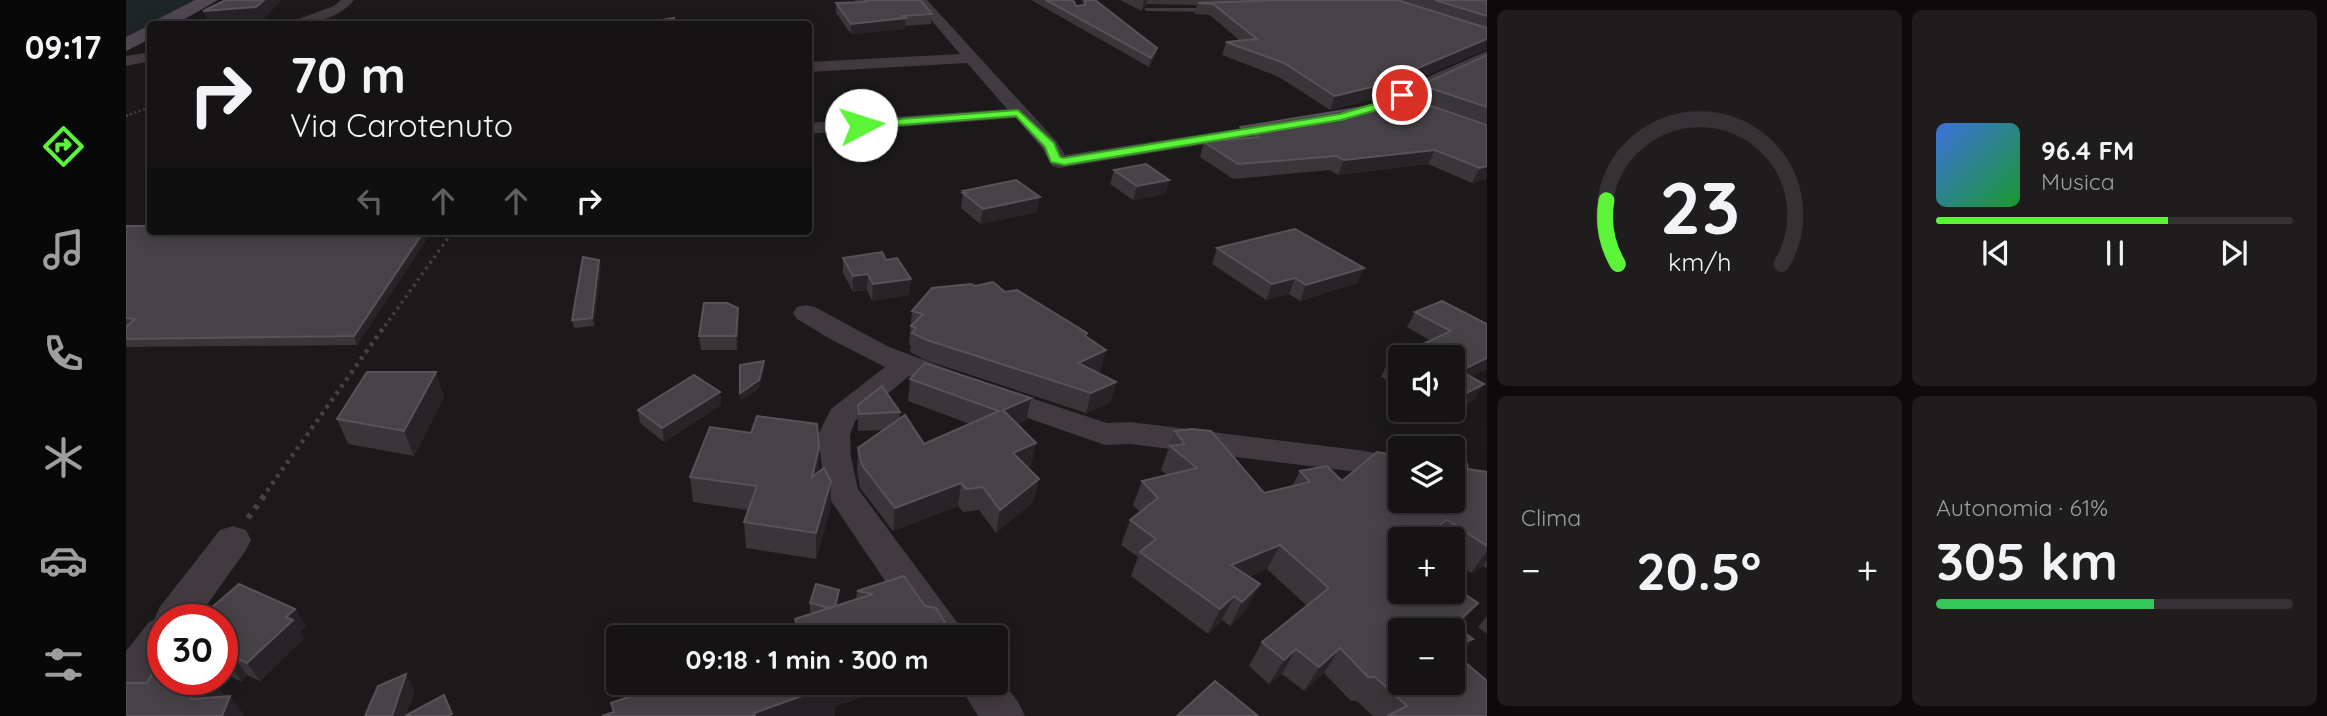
<!DOCTYPE html>
<html lang="it">
<meta charset="utf-8">
<style>
body{margin:0;font-family:Quicksand,sans-serif;background:#1e1c1d;color:#f1f3f6;height:100vh;display:flex;flex-direction:column;font-size:26px;white-space:nowrap}
*{box-sizing:border-box;margin:0}
p{font-size:23px;color:#9d9ea0}
.icon{flex:none;width:38px;height:38px;fill:none;stroke:currentColor;stroke-width:2;stroke-linecap:round;stroke-linejoin:round}
.map{position:relative;flex:1;overflow:hidden}
.details{display:flex;flex-direction:column;gap:10px;padding:10px;background:#0c0a0b;width:840px}
.details>*{flex:none}
.guide{position:absolute;left:21px;top:21px;width:665px;height:214px;border-radius:7px;box-shadow:0 4px 18px #0003,0 0 0 2px #343234;background:#151314;color:#f1f3f6;overflow:hidden}
.tools{position:absolute;left:1262px;top:345px;display:grid;gap:14px}
.tools a{display:grid;place-items:center;width:77px;height:77px;border-radius:7px;background:#151314;box-shadow:0 4px 18px #0003,0 0 0 2px #343234;font-size:35px}
.speed{position:absolute;left:21px;top:604px;display:flex;gap:14px;font-size:35px;font-weight:700;text-align:center}
.speed>*{display:grid;place-content:center;width:91px;height:91px;border-radius:50%;background:#151314;box-shadow:0 4px 18px #0003,0 0 0 2px #343234;line-height:1}
.speed .limit{border:10px solid #d22;background:#fff;color:#111}
.pin{position:absolute;display:grid;place-items:center;width:60px;height:60px;color:#fff;margin:-30px;border:4px solid #fff;border-radius:50%;box-shadow:0 2px 7px #0007}
.me{position:absolute;width:77px;margin:-38px;rotate:85deg;stroke-linejoin:round;filter:drop-shadow(0 0 5px #0008)}
.turn{display:flex;align-items:center;gap:24px;height:147px;padding:0 28px;font-size:32px}
.turn .icon{width:91px;height:91px;stroke-width:2.5}
.turn b{display:block;font-size:49px;line-height:60px}
.lanes{display:flex;align-items:center;height:66px;padding:0 28px;background:#0003;justify-content:center;gap:35px;direction:ltr}
.lanes .off{opacity:.35}
.big{font-size:52px;font-weight:700;line-height:1.1}
.details .widget{flex:1;display:flex;flex-direction:column;justify-content:center;gap:10px;min-width:0;padding:0 24px;border-radius:10px;background:#1e1c1d}
.details .dial{align-items:center;gap:0}
.dial svg{height:182px;overflow:visible;fill:none;stroke:#343234;stroke-width:7;stroke-linecap:round;text-anchor:middle}
.dial text{fill:#f1f3f6;stroke:none}
.song{display:flex;align-items:center;gap:21px}
.cover{width:84px;height:84px;border-radius:10px;background:linear-gradient(135deg,hsl(220 70% 55%),hsl(130 70% 35%))}
.played{height:7px;border-radius:4px;background:linear-gradient(90deg,#5bf439 65%,#343234 65%)}
.keys{display:flex;justify-content:space-around;direction:ltr}
.heat{display:flex;justify-content:space-between;align-items:center;font-size:38px;direction:ltr}
.charge{height:10px;border-radius:5px;background:linear-gradient(90deg,#34c759 61%,#343234 0)}
.details .tiles{flex:1;display:grid;gap:10px;grid-template-columns:repeat(2,1fr)}
.trip{position:absolute;left:480px;top:625px;width:402px;height:70px;border-radius:7px;background:#151314;box-shadow:0 4px 18px #0003,0 0 0 2px #343234;font-weight:700;line-height:70px;text-align:center}
main{display:flex;flex:1;min-height:0}
.tab-bar{display:flex;flex-direction:column;width:126px;justify-content:space-around;align-items:center;background:#080808;color:#9d9ea0}
.tab-bar .icon{width:49px;height:49px}
.tab-bar .current{color:#5bf439}
.tab-bar b{font-size:32px;color:#f1f3f6}
.map>svg:first-child{display:block}
</style>
<main>
<nav class="tab-bar">
<b>09:17</b>
<svg class="icon current" aria-label="directions" viewBox="0 0 24 24"><path d="M12 3l9 9-9 9-9-9zM9 14v-3h6M13 9l2 2-2 2"/></svg>
<svg class="icon" aria-label="music" viewBox="0 0 24 24"><path d="M9 18V5l10-2v13"/><circle cx="6" cy="18" r="3"/><circle cx="16" cy="16" r="3"/></svg>
<svg class="icon" aria-label="phone" viewBox="0 0 24 24"><path d="M5 4h4l2 5-3 2q2 4 5 5l2-3 5 2v4C11 20 4 13 5 4z"/></svg>
<svg class="icon" aria-label="climate" viewBox="0 0 24 24"><path d="M12 3v18M4 7l16 10M4 17L20 7"/></svg>
<svg class="icon" aria-label="car" viewBox="0 0 24 24"><path d="M5 17H2v-5l4-1 3-4h7l3 4 3 1v5h-3M9 17h6M6 11h13"/><circle cx="7" cy="17" r="2"/><circle cx="17" cy="17" r="2"/></svg>
<svg class="icon" aria-label="filters" viewBox="0 0 24 24"><path d="M4 7h16M4 17h16"/><circle cx="9" cy="7" r="2"/><circle cx="15" cy="17" r="2"/></svg>
</nav>
<div class="map">
<svg width="1361" height="716" viewBox="0 0 1361 716">
<rect width="100%" height="100%" fill="#1c191b"/>
<!-- green -->
<path fill="#1f2427" d="M0,0H88L42,24H24V34L0,46Z"/>
<g fill="none" stroke-linecap="round" stroke-linejoin="round">
<!-- path-far3 -->
<path stroke="#474048" stroke-width="2.5" stroke-dasharray="2 2.5" stroke-linecap="butt" d="M0,116L24,107"/>
<!-- path-far2 -->
<path stroke="#474048" stroke-width="3.5" stroke-dasharray="2.5 4.5" stroke-linecap="butt" d="M259,326L327,231"/>
<!-- path-far1 -->
<path stroke="#474048" stroke-width="4.5" stroke-dasharray="3.5 5" stroke-linecap="butt" d="M136,498L260,324"/>
<!-- path -->
<path stroke="#474048" stroke-width="6" stroke-dasharray="4.5 7" stroke-linecap="butt" d="M122,518L138,496"/>
<!-- lane -->
<path fill="#413a41" fill-rule="evenodd" d="M1018,8H1089L1092,10L1089,12L1020,11Z"/>
<!-- street -->
<g fill="#413a41" fill-rule="evenodd">
<path d="M215,0H228C213,19 182,26 159,24L208,6Z"/>
<path d="M788,0H801L931,142L939,155L1149,123L1158,128L1149,133L933,168L926,166L916,148L890,118L682,134V123L881,109L841,63L682,72V62L834,54Z"/>
<path d="M1361,51V62L1282,98L1278,105L1241,116L1232,111L1235,107L1266,97L1270,91Z"/>
<path d="M24,52V61L0,66V56Z"/>
<path d="M680,305L689,307L761,346L837,375L842,382L837,389L827,391L783,376L729,421L724,435L725,457L732,489L833,625L839,637H797L699,492L692,435L705,409L759,367L706,340L671,319L667,313L671,307Z"/>
<path d="M866,385L981,423L1004,422L1232,450L1274,457V481L1232,472L1004,444L979,445L856,402L851,395L856,388Z"/>
<path d="M107,526L120,530L125,540L120,550L70,620H37C37,655 40,687 0,702V651L23,622L28,620L33,608L94,530Z"/>
<path d="M870,672L892,702L899,716H852L831,682H870Z"/>
</g>
<!-- secondary -->
<g fill="#504851" fill-rule="evenodd">
<path d="M69,0H92L50,24H27L30,20Z"/>
<path d="M24,25V39L0,51V37Z"/>
</g>
</g>
<!-- wall -->
<g fill="#393539">
<path d="M728,0H794L806,14L805,24L779,26V29L725,34L710,13V3L730,2Z"/>
<path d="M905,0H947L950,6L957,5L956,0H969L1031,48L1029,57L1023,67Z"/>
<path d="M994,0H1361V49L1269,89L1264,95L1204,110L1153,77L1096,55L1100,42L1114,41L1084,15L1068,14L1071,5L1020,4L1017,7L1016,11Z"/>
<path d="M1361,55V124L1289,99L1295,85Z"/>
<path d="M1361,125V179L1346,183L1302,164L1212,175L1204,170L1107,179L1074,157L1078,142L1110,139L1115,127Z"/>
<path d="M988,170L1043,180L1039,194L1007,200L984,184Z"/>
<path d="M837,191L911,212L854,224L835,208Z"/>
<path d="M0,226L305,232L231,345L0,347Z"/>
<path d="M1091,248L1238,268L1231,283L1174,301L1163,294L1140,300L1086,264Z"/>
<path d="M717,258L760,260L785,279L783,295L746,301L741,290L727,292L717,273Z"/>
<path d="M475,268L468,326L448,328L446,320Z"/>
<path d="M849,286L879,292L960,336L975,370L970,372L990,382L984,402L960,413L799,360L784,352L785,346L783,345L786,311Z"/>
<path d="M1316,301L1345,377L1348,400L1319,415L1310,410H1326V357H1274V388L1255,377L1263,360L1305,341L1281,327L1289,312Z"/>
<path d="M613,323L611,350H575L573,336Z"/>
<path d="M784,379L905,398L900,420L892,424L910,443L905,465L902,467L908,501L870,533L853,510L837,512L832,506L767,531L734,488L731,470L732,448L757,430L732,431V405L774,412L773,419L798,444L844,424L782,401Z"/>
<path d="M594,392L595,405L538,442L514,423L512,410Z"/>
<path d="M318,397L288,456L222,444L211,419Z"/>
<path d="M1049,431L1138,493L1166,486L1174,471L1216,481L1342,469L1361,472V568L1357,566L1345,573L1326,560V539H1274V592L1332,628L1347,639L1333,657L1361,716H1247L1231,701H1225L1198,673L1178,691L1156,674L1143,684L1123,666L1136,642L1181,606L1141,569L1123,577L1121,609L1104,626L1096,620L1082,634L1005,576L1012,557L995,545L1004,520L1014,512L1007,505L1016,481L1041,475L1035,470Z"/>
<path d="M693,472L705,481V507L690,559L620,548L618,522L622,510L567,502L564,477Z"/>
<path d="M731,591L799,606L669,627V619L688,613L684,612V603L713,599L711,606L730,600Z"/>
<path d="M169,609L180,627L174,632L178,638L134,681L121,675L116,682L96,672V620H79L76,616Z"/>
<path d="M1361,616V634L1352,627Z"/>
<path d="M793,682H830V685L801,696Z"/>
</g>
<!-- shaded-wall -->
<g fill="#272427">
<path d="M138,0H156L136,21L83,24L77,11Z"/>
<path d="M1018,0H1021L1020,4L1017,7Z"/>
<path d="M780,18L779,29L725,34V24Z"/>
<path d="M1361,39V49L1269,89L1264,95L1204,110L1209,96L1275,75Z"/>
<path d="M1031,48L1029,57L1023,67L1025,58Z"/>
<path d="M1309,150L1302,164L1212,175L1218,160Z"/>
<path d="M1361,166V179L1346,183L1354,168Z"/>
<path d="M1043,180L1039,194L1007,200L1011,186Z"/>
<path d="M914,197L911,212L854,224L857,209Z"/>
<path d="M298,231L305,232L231,345L228,336Z"/>
<path d="M473,260L475,268L468,326L466,318Z"/>
<path d="M1238,268L1231,283L1174,301L1180,285Z"/>
<path d="M742,274L741,290L727,292V276Z"/>
<path d="M1169,278L1163,294L1140,300L1146,284Z"/>
<path d="M785,279L783,295L746,301L747,284Z"/>
<path d="M612,308L613,323L611,350L610,336Z"/>
<path d="M980,350L975,370L947,383L952,363Z"/>
<path d="M1361,358V369L1326,386L1334,371Z"/>
<path d="M638,361V370L633,389L614,401V393Z"/>
<path d="M310,372L318,397L288,456L278,431Z"/>
<path d="M990,382L984,402L960,413L965,393Z"/>
<path d="M1358,384L1348,400L1319,415L1323,410H1326V403L1329,399Z"/>
<path d="M594,392L595,405L538,442L536,428Z"/>
<path d="M905,398L900,420L873,432L877,410Z"/>
<path d="M910,443L905,465L883,476L887,453Z"/>
<path d="M693,448V474L686,477Z"/>
<path d="M913,479L908,501L870,533L874,510Z"/>
<path d="M705,481V507L690,559V533Z"/>
<path d="M835,483L832,506L767,531L769,508Z"/>
<path d="M1321,520L1308,539H1294Z"/>
<path d="M1154,545L1141,569L1093,589L1105,565Z"/>
<path d="M1361,551V561L1357,566L1345,573Z"/>
<path d="M1134,584L1121,609L1104,626L1116,602Z"/>
<path d="M713,590V599L708,618V609Z"/>
<path d="M1108,596L1096,620L1082,634L1094,609Z"/>
<path d="M1352,603L1333,627L1326,633L1328,625Z"/>
<path d="M169,609L180,627L174,632L178,638L134,681L121,663L160,617Z"/>
<path d="M1347,639L1327,664H1326V647Z"/>
<path d="M1214,648L1198,673L1178,691L1193,667Z"/>
<path d="M1170,649L1156,674L1143,684L1158,660Z"/>
<path d="M108,657L121,675L116,682L103,664Z"/>
<path d="M280,674L289,691L280,716H266Z"/>
<path d="M80,679H86L102,700L104,696L119,716H96L64,699Z"/>
<path d="M706,682H753L752,692L709,707V716H628V713Z"/>
<path d="M803,682H830V685L801,696Z"/>
</g>
<!-- building -->
<g fill="#464247" stroke="#585259" stroke-width="2">
<path d="M100,0H138L130,7L77,11Z"/>
<path d="M738,0H794L806,14L777,16L780,18L725,24L710,3L740,2Z"/>
<path d="M920,0H947L950,6L959,5V0H969L1031,48L1025,58Z"/>
<path d="M1152,0H1271L1361,28V39L1275,75L1270,81L1209,96L1158,63L1100,42L1131,39L1087,4L1072,3Z"/>
<path d="M1309,0H1361V16Z"/>
<path d="M548,18L549,24H535V20Z"/>
<path d="M1361,55V107L1295,85Z"/>
<path d="M1277,96L1361,125V166L1354,168L1309,150L1218,160L1210,156L1112,164L1078,142L1133,137L1115,127L1238,107Z"/>
<path d="M1020,164L1043,180L1011,186L988,170Z"/>
<path d="M890,180L914,197L857,209L837,193H840L837,191Z"/>
<path d="M0,226H24V231H298L228,336L0,339V327L9,319L0,318Z"/>
<path d="M1169,229L1238,268L1180,285L1169,278L1146,284L1091,248Z"/>
<path d="M756,252L760,260L771,258L785,279L747,284L742,274L727,276L717,258Z"/>
<path d="M457,257L473,260L466,318L446,320Z"/>
<path d="M867,282L879,292L891,290L961,333L959,336L980,350L952,363L990,382L965,393L801,340L786,333L790,328L785,326L797,314L786,311L806,288L845,284L849,286Z"/>
<path d="M1316,301L1361,324V358L1334,371L1358,384L1329,399L1326,397V357H1274V367L1263,360L1325,331L1289,312Z"/>
<path d="M578,303H601L612,308L610,336H573Z"/>
<path d="M638,361L633,380L614,393V365Z"/>
<path d="M799,363L905,398L877,410L910,443L887,453L913,479L874,510L857,487L840,489L835,483L769,508L736,465L732,448L779,415L798,444L873,411L784,379Z"/>
<path d="M241,372H310L278,431L211,419Z"/>
<path d="M568,375L594,392L536,428L512,410Z"/>
<path d="M756,386L774,412L733,414L732,405Z"/>
<path d="M631,416L691,424L693,448L686,477L698,468L705,481L690,533L618,522L631,486L564,477L584,427L625,433Z"/>
<path d="M1065,429L1085,431L1138,493L1184,482L1174,471L1201,466L1216,481L1251,452L1274,456V500H1326V454L1339,456L1342,469L1361,472V546L1321,520L1294,539H1274V553L1270,556L1274,559V592H1318L1325,596L1337,593L1352,603L1328,625L1347,639L1326,647V630H1274V682H1326V651L1361,681V716H1261L1281,706L1249,677H1242L1214,648L1193,667L1170,649L1158,660L1136,642L1203,588L1154,545L1105,565L1134,584L1116,602L1108,596L1094,609L1014,552L1030,539L1004,520L1032,498L1016,481L1071,468L1044,446L1059,444L1049,431Z"/>
<path d="M778,576L799,606L810,608L828,637H636L671,626L669,619L747,594L731,591Z"/>
<path d="M113,584L169,609L160,617L167,620L121,663L108,657L103,664L96,661V620H82L76,616Z"/>
<path d="M690,584L713,590L709,606L704,608L684,603Z"/>
<path d="M26,674H37V679H80L64,699L104,696L96,716H0V683H21Z"/>
<path d="M280,674L266,716H239L252,686Z"/>
<path d="M1089,681L1132,716H1051Z"/>
<path d="M547,682H709L710,684L628,713L629,716H476L488,712L485,703Z"/>
<path d="M318,695L326,714L322,716H279Z"/>
</g>
<!-- route -->
<path fill="#5bf439" stroke="#3b9f25" stroke-width="2" d="M1276,92L1280,95L1276,103L1215,120L938,165L925,162L919,147L890,116L735,128L730,125L735,122L892,110L928,143L934,157L938,158L1214,114L1269,98Z"/>
</svg>
<div class="tools">
<a><svg class="icon" aria-label="sound" viewBox="0 0 24 24"><path d="M4 9h4l5-4v14l-5-4H4zM17 9q2 3 0 6"/></svg></a>
<a><svg class="icon" aria-label="layers" viewBox="0 0 24 24"><path d="M12 4l9 5-9 5-9-5zM3 14l9 5 9-5"/></svg></a>
<a>+</a>
<a>−</a>
</div>
<div class="speed"><div class="limit">30</div></div>
<div class="pin" style="left:1276px;top:95px;background:#d93025"><svg class="icon" aria-label="arrive" viewBox="0 0 24 24"><path d="M6 21V4h12l-3 4 3 4H6"/></svg></div>
<svg class="me" style="left:735px;top:125px" viewBox="-20 -20 40 40"><circle r="19" fill="#fff"/><path d="M0-13L10 11 0 6-10 11z" fill="#5bf439"/></svg>
<div class="trip">09:18 · 1 min · 300 m</div>
<div class="guide">
<div class="turn"><svg class="icon" aria-label="right" viewBox="0 0 24 24"><path d="M7 20v-9h11M14 6l5 5-5 5"/></svg><div><b>70 m</b>Via Carotenuto</div></div>
<div class="lanes"><svg class="icon off" aria-label="left" viewBox="0 0 24 24"><path d="M17 20v-9H6M10 6l-5 5 5 5"/></svg><svg class="icon off" aria-label="ahead" viewBox="0 0 24 24"><path d="M12 20V5M6 11l6-6 6 6"/></svg><svg class="icon off" aria-label="ahead" viewBox="0 0 24 24"><path d="M12 20V5M6 11l6-6 6 6"/></svg><svg class="icon" aria-label="right" viewBox="0 0 24 24"><path d="M7 20v-9h11M14 6l5 5-5 5"/></svg></div>
</div>
</div>
<section class="details">
<div class="tiles">
<div class="widget dial"><svg viewBox="0 0 100 80">
<path d="M14 69A42 42 0 1 1 86 69"/>
<path d="M14 69A42 42 0 0 1 9 41" stroke="#5bf439"/>
<text x="50" y="56" font-size="32" font-weight="700">23</text>
<text x="50" y="72" font-size="11">km/h</text>
</svg></div>
<div class="widget">
<div class="song"><i class="cover"></i><div><b>96.4 FM</b><p>Musica</p></div></div>
<div class="played"></div>
<div class="keys"><svg class="icon" aria-label="previous" viewBox="0 0 24 24"><path d="M18 5L8 12l10 7zM5 5v14"/></svg><svg class="icon" aria-label="pause" viewBox="0 0 24 24"><path d="M8 5v14M16 5v14"/></svg><svg class="icon" aria-label="next" viewBox="0 0 24 24"><path d="M6 5l10 7-10 7zM19 5v14"/></svg></div>
</div>
<div class="widget"><p>Clima</p>
<div class="heat"><a>−</a><b class="big">20.5°</b><a>+</a></div>
</div>
<div class="widget"><p>Autonomia · 61%</p><b class="big">305 km</b><div class="charge"></div></div>
</div>
</section>
</main>
